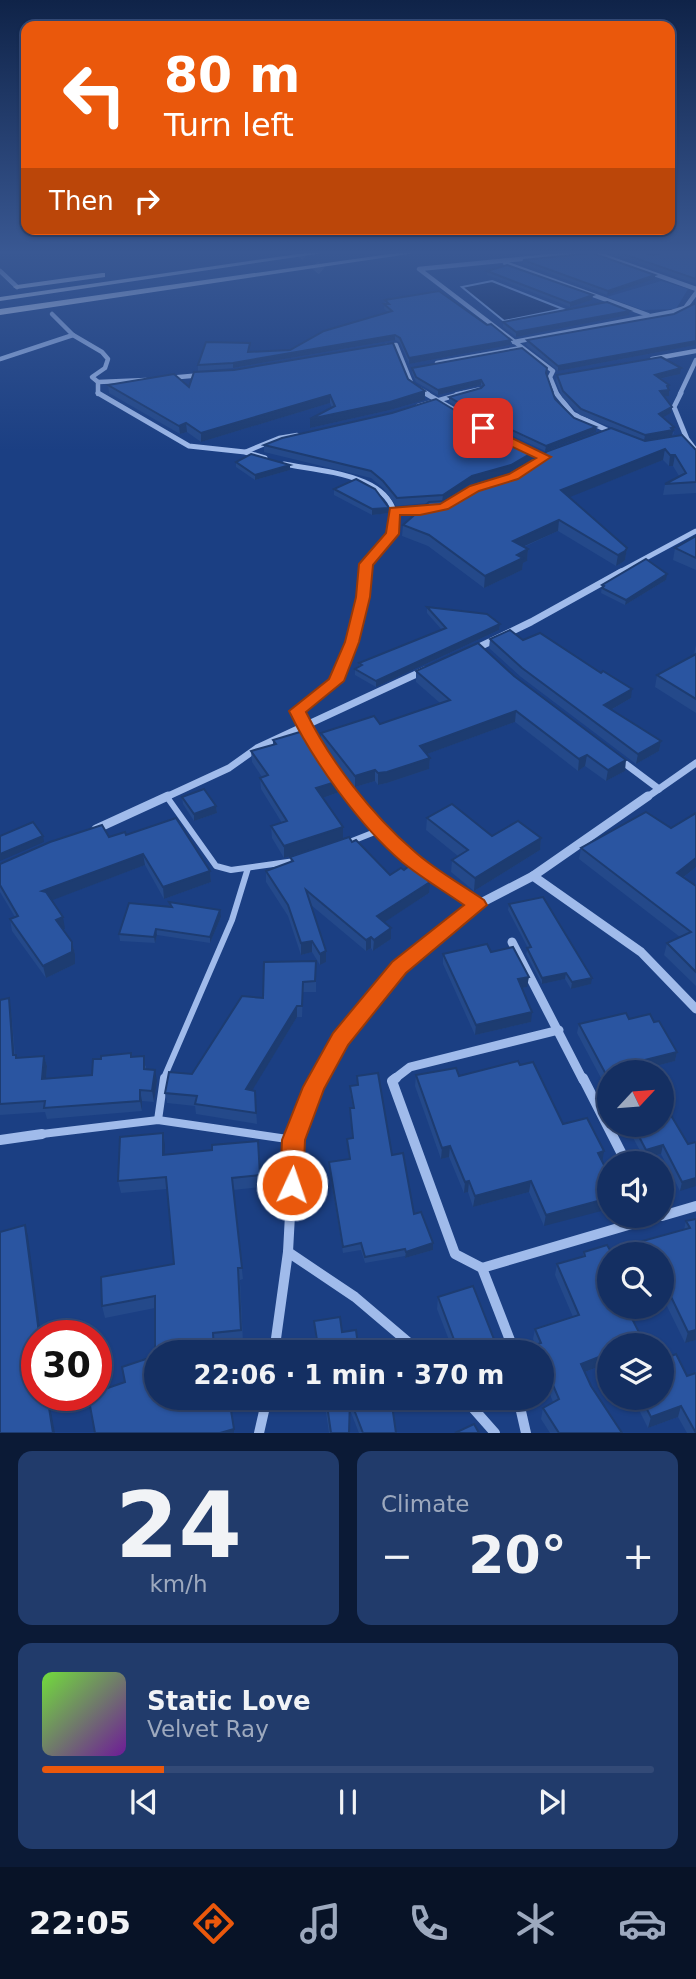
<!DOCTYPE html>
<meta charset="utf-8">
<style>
body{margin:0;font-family:"DejaVu Sans",sans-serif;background:#213b6b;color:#f1f3f6;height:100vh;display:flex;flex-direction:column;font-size:26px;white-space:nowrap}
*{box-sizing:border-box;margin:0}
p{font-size:23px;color:#9da9be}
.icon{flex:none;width:38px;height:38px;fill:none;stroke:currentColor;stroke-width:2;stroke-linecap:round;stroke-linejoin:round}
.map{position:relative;height:1433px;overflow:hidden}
.side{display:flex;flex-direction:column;gap:18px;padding:18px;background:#0b1a36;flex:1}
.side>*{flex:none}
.hud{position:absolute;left:21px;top:21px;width:654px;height:214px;border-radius:14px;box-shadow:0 2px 5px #0004,0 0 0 2px #334a77;background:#ea580c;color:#fff;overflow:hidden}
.needle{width:46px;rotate:64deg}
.buttons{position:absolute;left:597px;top:1060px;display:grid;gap:14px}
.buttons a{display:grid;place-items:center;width:77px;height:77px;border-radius:50%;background:#142f62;box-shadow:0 2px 5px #0004,0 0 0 2px #334a77;font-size:35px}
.speed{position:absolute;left:21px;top:1320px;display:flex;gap:14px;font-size:35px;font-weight:700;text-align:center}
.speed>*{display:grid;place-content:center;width:91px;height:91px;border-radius:50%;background:#142f62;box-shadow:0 2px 5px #0004,0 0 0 2px #334a77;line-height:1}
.speed .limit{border:10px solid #d22;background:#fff;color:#111}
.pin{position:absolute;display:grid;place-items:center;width:60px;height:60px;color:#fff;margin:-30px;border-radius:14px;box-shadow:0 4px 10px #0006}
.me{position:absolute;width:77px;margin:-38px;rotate:3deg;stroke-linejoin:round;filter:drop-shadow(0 0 5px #0008)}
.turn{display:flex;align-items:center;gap:24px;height:147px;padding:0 28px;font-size:32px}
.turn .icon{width:91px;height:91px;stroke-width:2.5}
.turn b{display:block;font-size:49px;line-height:60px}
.then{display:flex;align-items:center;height:66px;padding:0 28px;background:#0003;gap:14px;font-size:26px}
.big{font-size:52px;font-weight:700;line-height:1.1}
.side .widget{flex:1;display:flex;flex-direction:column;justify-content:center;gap:10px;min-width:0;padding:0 24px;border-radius:14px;background:#213b6b}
.side .dial{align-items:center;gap:0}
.dial b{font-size:91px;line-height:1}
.song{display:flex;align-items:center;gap:21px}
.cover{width:84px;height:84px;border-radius:10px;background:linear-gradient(135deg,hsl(100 70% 55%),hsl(280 70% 35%))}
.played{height:7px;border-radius:4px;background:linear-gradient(90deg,#ea580c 20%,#334a77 20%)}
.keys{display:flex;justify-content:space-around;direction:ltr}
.heat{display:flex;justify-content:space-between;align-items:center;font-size:38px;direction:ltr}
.side .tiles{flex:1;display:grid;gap:18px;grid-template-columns:1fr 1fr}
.widget:last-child{grid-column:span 2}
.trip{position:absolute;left:144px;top:1340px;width:410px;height:70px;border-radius:35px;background:#142f62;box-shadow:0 2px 5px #0004,0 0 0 2px #334a77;font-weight:700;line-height:70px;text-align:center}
.tabs{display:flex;height:112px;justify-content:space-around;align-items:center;background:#081327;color:#9da9be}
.tabs .icon{width:49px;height:49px}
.tabs .active{color:#ea580c}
.tabs b{font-size:32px;color:#f1f3f6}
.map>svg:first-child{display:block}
</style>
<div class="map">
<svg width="696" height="1433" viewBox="0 0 696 1433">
<rect width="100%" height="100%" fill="#1b3f83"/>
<!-- green -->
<path fill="#244f9c" d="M661,281L688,289L676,309L642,310L607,297Z"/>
<!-- water -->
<path fill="#122d61" stroke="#93b5ed" stroke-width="2" d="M492,281L563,309L504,321L462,287Z"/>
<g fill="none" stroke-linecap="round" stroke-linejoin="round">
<!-- secondary-tunnel -->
<g stroke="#3d5c96" stroke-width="9" stroke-dasharray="9 4.5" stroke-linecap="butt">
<path d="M299,251L307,258"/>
<path d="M315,265L323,272"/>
</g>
<!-- service-far3 -->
<path stroke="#a0bbeb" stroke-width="3.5" d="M456,394L479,389"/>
<!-- service-far2 -->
<g stroke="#a0bbeb" stroke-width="4.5">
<path d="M418,406L464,393"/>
<path d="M245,452L279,438L297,435"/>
</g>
<!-- service-far1 -->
<g stroke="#a0bbeb" stroke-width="6">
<path d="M167,797L216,866L231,870L295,861"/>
<path d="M347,843L380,830"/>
<path d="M163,1080L232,920L248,868"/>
</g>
<!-- service -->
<g stroke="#a0bbeb" stroke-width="8">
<path d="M158,1120L164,1078"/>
<path d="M42,1134L158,1120L294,1140"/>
</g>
<!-- minor-far4 -->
<g stroke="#a0bbeb" stroke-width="4.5">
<path d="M505,263L648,315"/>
<path d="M0,271L17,287"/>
<path d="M52,314L73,335L102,352L108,359L105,368L92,377L98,382V394"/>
<path d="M514,342L672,312L685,308L696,293"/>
<path d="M386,346L396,345L412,385L428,394"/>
<path d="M0,359L73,335"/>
<path d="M652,359L696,351"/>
<path d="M437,363L521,348"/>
<path d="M168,378L202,375"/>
<path d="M98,382L146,380"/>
<path d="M557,394L550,377L553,371L419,269L592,252L696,289"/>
<path d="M680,394L696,360"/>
</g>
<!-- minor-far3 -->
<g stroke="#a0bbeb" stroke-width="5">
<path d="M98,393L189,446L245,452L265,458"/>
<path d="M425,393L461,414"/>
<path d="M556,393L573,414L613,433"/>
<path d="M681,393L674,407L687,439L696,451"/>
<path d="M284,464C318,471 399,474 395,525L367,563L364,573"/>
<path d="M394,511L425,510"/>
<path d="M618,573L696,531"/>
</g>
<!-- minor-far2 -->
<g stroke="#a0bbeb" stroke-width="7">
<path d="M475,649L531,622L621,572"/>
<path d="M316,748L297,711C309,703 322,695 332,685C358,657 361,607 365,572"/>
<path d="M619,759L659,789"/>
<path d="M336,774L355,798"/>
<path d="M164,798L229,768L257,748L425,670"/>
<path d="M646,798L696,763"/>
</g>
<!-- minor-far1 -->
<g stroke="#a0bbeb" stroke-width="9">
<path d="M353,796C393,846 426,869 477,905"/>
<path d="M96,829L168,796"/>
<path d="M533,876L641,952L696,1009"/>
<path d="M512,942L583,1080"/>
<path d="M318,1080L341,1039L399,967L477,905L533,876L648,796"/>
<path d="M393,1080L410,1067L559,1030"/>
</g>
<!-- minor -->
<g stroke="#a0bbeb" stroke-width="10">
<path d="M319,1078L294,1140L288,1252L355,1297L421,1353"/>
<path d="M396,1078L392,1081L455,1254L482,1268L515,1353"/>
<path d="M583,1078L627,1164"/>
<path d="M0,1140L42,1134"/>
<path d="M662,1216L696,1206"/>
<path d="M482,1268L659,1216"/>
<path d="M274,1353L288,1252"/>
<path d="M464,1398L495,1433"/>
<path d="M518,1398L526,1433"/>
<path d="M259,1433L267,1398"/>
</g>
<!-- secondary -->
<g fill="#ccdbf8" fill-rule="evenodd">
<path d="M319,251H337L0,301V297Z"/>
<path d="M411,251H429L0,315V309Z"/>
<path d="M102,273H105V277L17,289L13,287L17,285Z"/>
</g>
</g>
<!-- wall -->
<g fill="#24498a" fill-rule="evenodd">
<path d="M604,251H637L654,255L696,251V284Z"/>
<path d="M523,260L655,275V279L607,295L523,264Z"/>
<path d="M487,271L592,300L570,307L487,275Z"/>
<path d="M385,300L487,325L511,340L510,345L409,364L400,343L395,340L233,368L198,371V365L250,343L249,352L290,350L388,312L384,309Z"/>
<path d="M630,311L629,315L516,337L503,327V322Z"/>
<path d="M674,314L696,345L558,371L526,345L527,340Z"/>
<path d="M412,368L546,375L555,399L574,418L596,432L545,451L485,423L449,402V397L481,388L482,387L481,385L438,395L416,382L412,373Z"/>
<path d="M234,370L408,379L425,391V400L390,410L310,428L332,408L330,403L201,442L187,432L180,434L109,393L108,385L189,387Z"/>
<path d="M680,374L660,379L669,385V396H664L672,407L671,413L663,417L674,433L672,436L696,450V493L663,495L665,484L679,476L673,466H669L663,460L569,497L627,548L625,560L623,562L616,566L558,531L524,547L528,549L527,561L523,563L522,570L484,588L428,546L402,536L403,525L428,503L396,506L383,488L371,478L264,452V445L481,426L535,451L534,458L511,472L621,431L580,415L562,397L556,381L557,375ZM477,482L447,501H444L472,483Z"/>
<path d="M236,462L290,470L255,480L236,467Z"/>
<path d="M334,489L389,513L372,515L334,495Z"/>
<path d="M696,536V570L673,560L675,548Z"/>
<path d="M666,580L625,605L601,593L602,585Z"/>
<path d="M427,607L500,624L499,630L376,687L355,675V669L359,667V663L442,630L427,613Z"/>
<path d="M490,639L523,640L631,698L611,710L661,741L659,751L636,764L521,677L489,648Z"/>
<path d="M696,645V713L655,687L657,675L695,654H694Z"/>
<path d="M416,671L514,676L625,771L606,781L585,766L578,771L515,722L427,754L430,758L429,769L387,783L378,785L375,781L355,787L321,744V733L380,724L440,703L416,682Z"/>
<path d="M273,740L342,791L323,798L343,827V839L284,858L272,838L271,826L282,823L261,789L260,778L262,777L252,762L251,751L273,745Z"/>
<path d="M182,797L216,806L217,813L194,821L183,804Z"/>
<path d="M427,818L492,836L541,838L540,850L474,891L451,872L452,860L458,856L426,830Z"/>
<path d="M671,828L696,867L684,877L696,886V986L664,955L667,943L680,937L579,859L581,848Z"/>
<path d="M126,835L210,871L211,882L164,899L145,865L52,900L65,929L63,930L72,942L75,954V964L46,978L12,931L10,919L15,917L0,892V864L109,837Z"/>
<path d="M352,842L390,875L429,893L384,922L391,928V939L373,951L371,948L366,951L311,905L326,951V962L320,965L312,952L301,955L288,916L266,882V871L291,862L290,857Z"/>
<path d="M169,902L221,917L210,943L157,935L155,943L120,941L119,934L170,907Z"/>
<path d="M509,904L591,984L571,989L565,979L542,984L526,954L528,948L508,910Z"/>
<path d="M491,952L527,987L522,988L531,1022L475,1035L443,964V954Z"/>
<path d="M316,961V992H303L302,1017H297L252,1090L255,1091L257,1124L196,1114L195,1106L167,1103L165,1093L192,1074Z"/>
<path d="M9,998L11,1009L15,1055H16L17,1058L44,1056L47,1066L46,1079L92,1075L131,1057L146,1066V1069L157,1081L154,1102L142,1101V1111L47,1119L45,1112L0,1115V1000Z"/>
<path d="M629,1019L654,1022L677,1052L675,1061L629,1073H609V1093L577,1033L579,1024Z"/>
<path d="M416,1075L459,1076L563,1124L544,1226L529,1192L473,1207L468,1192L464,1193L449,1157L441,1159L415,1086Z"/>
<path d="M357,1076L392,1155L414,1214L433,1250L405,1258V1256L365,1263L361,1250L343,1253L329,1168V1162L349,1160L347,1139L352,1138L350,1114L353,1108L350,1093V1086L357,1085Z"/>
<path d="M626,1125H662L688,1144L696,1142L680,1191L661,1154L644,1158Z"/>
<path d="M163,1133L164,1155L212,1150L258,1141L261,1187L233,1190L243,1279L240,1280L243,1342L214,1345L215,1353H156L229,1398L234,1433H95L125,1382L155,1356V1308L105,1318L102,1306L174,1264L167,1189L121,1193L118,1181Z"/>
<path d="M696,1219V1340L685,1343L662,1296V1255H609V1363L585,1372L591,1386L622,1433H550L541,1419L543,1408L553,1402L541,1372V1353H534L535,1345L533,1339L535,1329L573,1317L555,1275L557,1264L582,1257L584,1252L610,1250L684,1230L686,1221Z"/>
<path d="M438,1297L496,1353H454L437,1309Z"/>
<path d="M314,1321L342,1332L359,1353H317Z"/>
<path d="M662,1360L696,1433H687L678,1417L648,1428L633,1398H662Z"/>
<path d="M324,1398H391L396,1433H359L350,1410L349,1433H329Z"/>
</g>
<!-- shaded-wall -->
<g fill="#1d3c71">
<path d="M655,275V279L607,295L608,291Z"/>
<path d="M593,295L592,300L570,307V303Z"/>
<path d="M630,311L629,315L516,337V332Z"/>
<path d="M395,335V340L233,368V363Z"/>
<path d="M511,340L510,345L409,364V358Z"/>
<path d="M696,341V345L558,371V366Z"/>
<path d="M681,368L680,374L654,380L655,375Z"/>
<path d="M481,380V385L438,395V390Z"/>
<path d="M669,385V396L659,397L660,391L667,386Z"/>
<path d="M425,391V400L390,410L310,428V419Z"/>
<path d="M330,395V403L201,442V433Z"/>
<path d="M672,407L671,413L658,420L659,414Z"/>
<path d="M186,423L187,432L180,434L179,426Z"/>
<path d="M596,427V432L545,451L546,446Z"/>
<path d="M674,427L672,436L644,441L645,435Z"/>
<path d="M665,449L663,460L560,501L561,490Z"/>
<path d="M535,451L534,458L511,472L472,483L442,502L443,495L472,476Z"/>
<path d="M670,455H675L673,466H669Z"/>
<path d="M290,465V470L255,480V475Z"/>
<path d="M389,508V513L372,515V509Z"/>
<path d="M559,520L558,531L511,552L513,541Z"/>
<path d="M627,548L625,560L623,562L616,566L618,555Z"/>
<path d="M528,549L527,561L523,563L522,570L484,588L485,576L517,555Z"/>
<path d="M667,574L666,580L625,605L626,600Z"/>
<path d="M500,624L499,630L376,687V681Z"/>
<path d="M632,689L631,698L602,715L604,705Z"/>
<path d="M516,711L515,722L419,757L420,746Z"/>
<path d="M661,741L659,751L636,764L638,754Z"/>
<path d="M587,755L585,766L578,771L579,759Z"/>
<path d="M430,758L429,769L387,783L378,785V773Z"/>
<path d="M626,760L625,771L606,781L608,770Z"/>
<path d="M375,770V781L355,787V776Z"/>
<path d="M342,780V791L317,800L316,788Z"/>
<path d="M216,806L217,813L194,821V814Z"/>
<path d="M343,827V839L284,858V846Z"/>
<path d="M43,836L44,842L0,861V854Z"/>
<path d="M541,838L540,850L474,891L475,878Z"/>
<path d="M143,854L145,865L45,903L42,891Z"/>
<path d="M696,858V867L675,884L677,873Z"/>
<path d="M210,871L211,882L164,899L163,887Z"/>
<path d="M430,882L429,893L377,927V916Z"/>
<path d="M220,910L221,917L210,943V937Z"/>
<path d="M63,917L65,929L58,932L56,920Z"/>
<path d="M391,928V939L373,951L374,940Z"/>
<path d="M156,929L157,935L155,943L154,937Z"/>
<path d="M371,937V948L366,951V940Z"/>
<path d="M312,941V952L301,955V943Z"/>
<path d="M72,942L75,954V964L46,978L43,966Z"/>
<path d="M326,951V962L320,965V954Z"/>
<path d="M566,973L565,979L542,984V978Z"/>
<path d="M529,977L527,987L517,989L518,979Z"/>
<path d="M592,978L591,984L571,989L572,982Z"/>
<path d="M9,998L11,1009L15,1066L13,1055Z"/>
<path d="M297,1006V1017L247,1099L246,1089Z"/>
<path d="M532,1012L531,1022L475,1035L476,1025Z"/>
<path d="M677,1052L675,1061L629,1073L625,1065Z"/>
<path d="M44,1056L47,1066L45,1090L42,1079Z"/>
<path d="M155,1070L157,1081L154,1102L152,1091Z"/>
<path d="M140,1090L142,1101V1111L140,1101Z"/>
<path d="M163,1133L165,1145L164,1167L163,1155Z"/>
<path d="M663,1145L661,1154L644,1158L646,1150Z"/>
<path d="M450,1146L449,1157L441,1159L442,1148Z"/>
<path d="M604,1151L602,1163L598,1153Z"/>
<path d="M696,1178V1186L680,1191L682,1182Z"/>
<path d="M469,1181L468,1192L464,1193L465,1182Z"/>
<path d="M531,1181L529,1192L473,1207L475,1196Z"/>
<path d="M609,1198V1209L544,1226L546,1215Z"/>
<path d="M25,1225L28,1236L41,1335H40Z"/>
<path d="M433,1243V1250L405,1258L406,1252Z"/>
<path d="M696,1330V1340L685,1343L688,1332Z"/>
<path d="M497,1347L496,1353H482Z"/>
<path d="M609,1353V1363L579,1374L581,1364Z"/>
<path d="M47,1395H48L55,1433H53Z"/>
<path d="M681,1406L678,1417L648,1428L651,1417Z"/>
<path d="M234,1429V1433H220Z"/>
</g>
<!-- building -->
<g fill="#2a55a1" stroke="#1d3c71" stroke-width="2">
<path d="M615,251H637L654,255L668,251H696V279Z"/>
<path d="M592,253L655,275L608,291L523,260Z"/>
<path d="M507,265L593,295L570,303L487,271Z"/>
<path d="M439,291L487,325L491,324L511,340L409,358L400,338L395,335L233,363L198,365L206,342L250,343L248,352L290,350L324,331L392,311L384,304H389L385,300Z"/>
<path d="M607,302L630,311L516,332L503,322Z"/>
<path d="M696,303V341L558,366L527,340L674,314Z"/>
<path d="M393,343L408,379L425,391L390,402L310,419L335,406L330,395L201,433L186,423L179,426L108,385L174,374L189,387L194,372L234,370Z"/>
<path d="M522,348L547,368L546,373L555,399L574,418L596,427L546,446L486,418L449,397L481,388L484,385L481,380L438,390L416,377L412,368Z"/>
<path d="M661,357L681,368L655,375L669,385L667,386L669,390L660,391L672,407L659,414L674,427L671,428L673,430L645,435L581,409L563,391L557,375Z"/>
<path d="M436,399L481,426L535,451L511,465L472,476L443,495L397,498L383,481L371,471L264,445L282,438L392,413Z"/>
<path d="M611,428L645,441L682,435L696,450V482L665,484L686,473L675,455H670L665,449L561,490L627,548L625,551L618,555L559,520L513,541L528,549L517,555L523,558L485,576L429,535L403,525L429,502L447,501L477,482L516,471L548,451Z"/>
<path d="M251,454L290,465L255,475L236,462Z"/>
<path d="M356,479L375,489L389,508L372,509L334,489Z"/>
<path d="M696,536V558L675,548Z"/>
<path d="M646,559L667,574L626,600L602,588L604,586L602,585Z"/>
<path d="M427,607L487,614L500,624L376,681L355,669L362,665L359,663L446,628Z"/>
<path d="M510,630L523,640L540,633L601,673L603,671L632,689L604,705L661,741L638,754L522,668L490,639Z"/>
<path d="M478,643L514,676L626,760L608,770L587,755L579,759L516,711L420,746L430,758L387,772L378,773L375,770L355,776L321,733L374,716L380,724L450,700L416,671Z"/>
<path d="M696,654V699L657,675Z"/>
<path d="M300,732L305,738L309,737L342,780L316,788L343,827L284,846L271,826L287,821L260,778L268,775L251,751L276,744L273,740Z"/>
<path d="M204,789L216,806L194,814L182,797Z"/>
<path d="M452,804L492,836L518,821L541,838L475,878L452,860L468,850L427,818Z"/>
<path d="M646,812L671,828L696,813V858L677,873L696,886V972L667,943L691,932L581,848Z"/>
<path d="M176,818L210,871L163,887L143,854L42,891L46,892L63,917L56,920L72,942V952L43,966L10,919L18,916L0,885V864L50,842L102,825L109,837L125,832L126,835Z"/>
<path d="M33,822L43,836L0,854V836Z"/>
<path d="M349,837L352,842L356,840L390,875L401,868L404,870L409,866L430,882L377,916L391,928L374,940L371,937L366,940L306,890L326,951L320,954L312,941L301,943L288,905L266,871L293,861L290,857Z"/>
<path d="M543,897L592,978L572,982L566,973L542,978L527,948L531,947L509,904Z"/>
<path d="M169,902L220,910L210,937L156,929L154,937L119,934L129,903L172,907Z"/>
<path d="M487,944L491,952L513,947L529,977L518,979L532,1012L476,1025L443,954Z"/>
<path d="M316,961L315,981L303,982L302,1006H297L246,1089L255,1091L256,1113L195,1104L197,1096L165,1093L169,1072L192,1074L242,996L263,998L264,962Z"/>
<path d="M9,998L13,1055H16V1058L44,1056L42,1079L92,1075L93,1059H101V1056L131,1053V1057L144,1056V1069L155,1070L152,1091L140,1090V1101L44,1108L45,1101L0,1104V1000Z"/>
<path d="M626,1013L629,1019L650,1014L654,1022L659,1021L677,1052L625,1065L629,1073H609V1080L579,1024Z"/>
<path d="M518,1061L520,1065L533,1062L563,1124L587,1118L604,1151L598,1153L609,1175V1198L546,1215L531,1181L475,1196L469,1181L465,1182L450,1146L442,1148L416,1075L456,1068L459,1076Z"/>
<path d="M378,1073L392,1155L403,1153L414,1214L421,1212L433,1243L406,1252L405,1249L365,1257L361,1243L343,1247L329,1162L350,1159L347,1139L353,1138L350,1108H354L350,1086L358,1085L357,1076Z"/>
<path d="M669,1112L688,1144L696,1142V1178L682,1182L663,1145L646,1150L633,1125H662V1114Z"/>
<path d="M163,1133V1155L212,1150V1145L258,1141L260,1175L232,1178L242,1268H238L241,1330L213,1333L214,1353H156V1398H229L234,1429L220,1433H95L88,1395H96V1392L125,1382L122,1367L155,1356V1296L102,1306L101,1277L174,1264L166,1177L118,1181L120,1137Z"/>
<path d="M696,1219V1330L688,1332L662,1278V1255H609V1307H626L646,1346H609V1353L581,1364L591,1386L622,1433H559L543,1408L559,1399L541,1357V1353H539L535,1345L541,1343L535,1329L579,1315L557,1264L585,1256L584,1252L607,1245L610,1250L690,1228L686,1221Z"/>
<path d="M25,1225L39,1333L44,1331L45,1335H37V1395H47L53,1433H0V1232Z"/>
<path d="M473,1286L497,1347L482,1353H459L438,1297Z"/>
<path d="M340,1317L342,1332L356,1330L359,1353H319L314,1321Z"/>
<path d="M676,1354L687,1376L696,1373V1433L681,1406L651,1417L641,1398H662V1360Z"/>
<path d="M326,1398H391L396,1433H363L350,1399L349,1433H331Z"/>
<path d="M474,1424L479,1433H455Z"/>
</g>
<!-- sky -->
<linearGradient id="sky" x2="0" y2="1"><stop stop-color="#0f2348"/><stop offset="0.56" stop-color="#395893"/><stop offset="1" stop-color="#395893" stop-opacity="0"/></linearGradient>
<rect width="696" height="451" fill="url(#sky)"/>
<!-- route -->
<path fill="#ea580c" stroke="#983908" stroke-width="2" d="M479,426H487L551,457L518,479L479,491L448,509L420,515H400L399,534L373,565L370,597L359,642L344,681L306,712C330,761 372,815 414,851C435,870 461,884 484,900L487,905L406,973L348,1045L324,1089L305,1140L303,1185L300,1192L292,1195L283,1192L280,1185L282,1140L303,1087L333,1033L392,962L464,905C444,891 422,878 402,862C360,826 313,761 289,711L329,679L345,642L356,597L359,564L386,533L390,508L440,504L470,486L509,474L536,458L479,431Z"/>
</svg>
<div class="buttons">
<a><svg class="needle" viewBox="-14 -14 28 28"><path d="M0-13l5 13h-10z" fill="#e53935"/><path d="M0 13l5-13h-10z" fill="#9da9be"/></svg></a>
<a><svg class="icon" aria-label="sound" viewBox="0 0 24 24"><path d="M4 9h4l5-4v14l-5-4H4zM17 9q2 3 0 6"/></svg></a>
<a><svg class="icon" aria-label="search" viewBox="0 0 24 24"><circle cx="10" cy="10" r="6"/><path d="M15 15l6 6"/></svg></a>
<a><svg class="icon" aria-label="layers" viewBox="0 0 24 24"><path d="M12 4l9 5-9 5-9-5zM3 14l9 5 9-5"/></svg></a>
</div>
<div class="speed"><div class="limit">30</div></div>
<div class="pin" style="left:483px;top:428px;background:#d93025"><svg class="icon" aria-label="arrive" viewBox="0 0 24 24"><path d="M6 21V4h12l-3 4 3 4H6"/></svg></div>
<svg class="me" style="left:292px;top:1185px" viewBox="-20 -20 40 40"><circle r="17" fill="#ea580c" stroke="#fff" stroke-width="3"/><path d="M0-11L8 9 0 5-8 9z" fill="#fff"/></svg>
<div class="trip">22:06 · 1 min · 370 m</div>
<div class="hud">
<div class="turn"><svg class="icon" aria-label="left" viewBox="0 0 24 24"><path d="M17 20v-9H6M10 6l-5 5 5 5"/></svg><div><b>80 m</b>Turn left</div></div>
<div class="then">Then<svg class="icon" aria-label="right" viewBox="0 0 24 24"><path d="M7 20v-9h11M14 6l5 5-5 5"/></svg></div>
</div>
</div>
<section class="side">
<div class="tiles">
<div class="widget dial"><b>24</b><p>km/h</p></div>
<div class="widget"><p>Climate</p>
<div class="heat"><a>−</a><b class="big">20°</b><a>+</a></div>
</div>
<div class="widget">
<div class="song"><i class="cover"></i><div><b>Static Love</b><p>Velvet Ray</p></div></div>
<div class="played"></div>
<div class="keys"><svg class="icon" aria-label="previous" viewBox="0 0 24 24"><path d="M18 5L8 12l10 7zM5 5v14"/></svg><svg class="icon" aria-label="pause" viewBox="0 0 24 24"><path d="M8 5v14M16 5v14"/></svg><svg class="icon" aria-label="next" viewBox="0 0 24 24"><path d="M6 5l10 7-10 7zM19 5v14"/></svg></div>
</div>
</div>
</section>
<nav class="tabs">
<b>22:05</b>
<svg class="icon active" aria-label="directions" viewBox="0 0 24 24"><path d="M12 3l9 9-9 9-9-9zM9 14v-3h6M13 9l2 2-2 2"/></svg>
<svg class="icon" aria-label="music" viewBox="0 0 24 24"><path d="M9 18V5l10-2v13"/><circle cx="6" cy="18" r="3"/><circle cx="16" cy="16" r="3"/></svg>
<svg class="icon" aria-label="phone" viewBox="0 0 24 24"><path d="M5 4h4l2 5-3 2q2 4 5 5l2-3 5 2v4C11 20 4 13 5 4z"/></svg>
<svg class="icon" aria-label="climate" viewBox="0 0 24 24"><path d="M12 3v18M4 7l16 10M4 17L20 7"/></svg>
<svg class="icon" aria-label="car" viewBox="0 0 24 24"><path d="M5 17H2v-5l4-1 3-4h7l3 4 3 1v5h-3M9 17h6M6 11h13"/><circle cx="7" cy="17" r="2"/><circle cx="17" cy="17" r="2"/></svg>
</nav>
